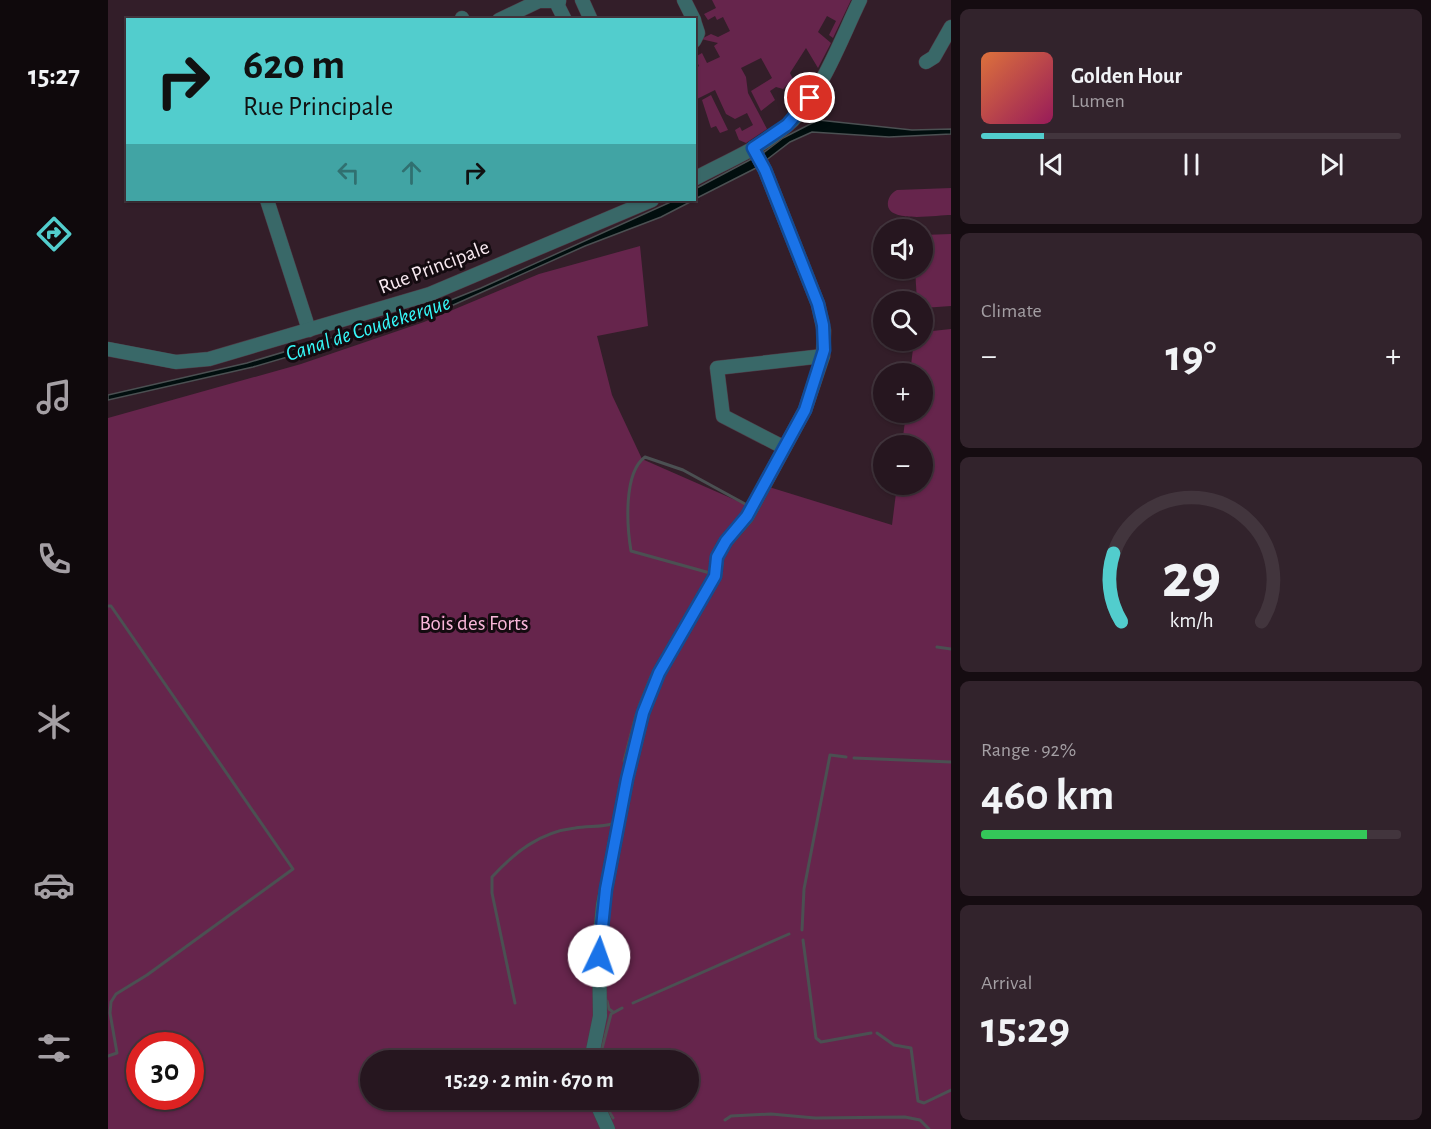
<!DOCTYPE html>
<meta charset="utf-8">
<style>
body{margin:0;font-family:"Alegreya Sans",sans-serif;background:#32232c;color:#f1f3f6;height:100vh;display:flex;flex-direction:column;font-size:22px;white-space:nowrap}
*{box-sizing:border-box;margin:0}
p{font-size:20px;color:#a49fa4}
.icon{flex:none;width:33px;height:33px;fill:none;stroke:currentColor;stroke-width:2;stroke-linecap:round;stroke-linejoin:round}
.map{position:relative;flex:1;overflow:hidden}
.panel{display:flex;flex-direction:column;gap:9px;padding:9px;background:#150c11;width:480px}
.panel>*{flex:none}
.guide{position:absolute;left:18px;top:18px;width:570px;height:183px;border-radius:0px;box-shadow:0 2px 4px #0004,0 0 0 2px #42353d;background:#52cdcd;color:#111;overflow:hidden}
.tools{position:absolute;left:765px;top:219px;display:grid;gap:12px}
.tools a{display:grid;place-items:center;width:60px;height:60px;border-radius:50%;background:#26161f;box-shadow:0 2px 4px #0004,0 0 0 2px #42353d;font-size:30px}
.speed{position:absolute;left:18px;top:1032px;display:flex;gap:12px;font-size:30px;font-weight:700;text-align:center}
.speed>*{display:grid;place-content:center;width:78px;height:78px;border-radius:50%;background:#26161f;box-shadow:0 2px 4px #0004,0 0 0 2px #42353d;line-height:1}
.speed .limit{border:9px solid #d22;background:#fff;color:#111}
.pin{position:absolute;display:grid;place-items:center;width:51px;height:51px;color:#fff;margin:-26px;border:3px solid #fff;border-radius:50%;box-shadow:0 2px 6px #0007}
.me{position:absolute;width:66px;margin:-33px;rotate:3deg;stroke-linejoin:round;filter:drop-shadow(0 0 4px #0008)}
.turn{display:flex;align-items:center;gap:21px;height:126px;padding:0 18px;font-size:27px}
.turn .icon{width:78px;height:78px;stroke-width:2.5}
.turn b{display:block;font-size:42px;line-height:51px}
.lanes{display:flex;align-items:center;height:57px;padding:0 18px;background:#0003;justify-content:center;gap:30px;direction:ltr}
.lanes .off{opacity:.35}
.big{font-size:45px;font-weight:600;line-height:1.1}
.panel .card{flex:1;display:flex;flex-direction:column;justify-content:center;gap:9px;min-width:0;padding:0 21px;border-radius:9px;background:#32232c}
.panel .dial{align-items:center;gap:0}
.dial svg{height:156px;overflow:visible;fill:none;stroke:#42353d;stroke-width:7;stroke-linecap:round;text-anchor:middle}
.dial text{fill:#f1f3f6;stroke:none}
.song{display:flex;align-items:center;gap:18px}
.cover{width:72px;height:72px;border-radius:9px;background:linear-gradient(135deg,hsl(20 70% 55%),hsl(330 70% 35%))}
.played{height:6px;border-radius:3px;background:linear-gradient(90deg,#52cdcd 15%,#42353d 15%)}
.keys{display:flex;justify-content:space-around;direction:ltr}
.heat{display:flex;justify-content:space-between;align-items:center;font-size:33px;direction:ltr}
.charge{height:9px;border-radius:4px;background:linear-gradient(90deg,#34c759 92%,#42353d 0)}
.trip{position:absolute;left:252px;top:1050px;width:339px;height:60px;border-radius:30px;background:#26161f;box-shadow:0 2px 4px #0004,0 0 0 2px #42353d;font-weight:600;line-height:60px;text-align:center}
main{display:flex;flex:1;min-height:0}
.tab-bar{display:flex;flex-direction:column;width:108px;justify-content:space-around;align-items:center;background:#0f090c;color:#a49fa4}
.tab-bar .icon{width:42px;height:42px}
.tab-bar .active{color:#52cdcd}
.tab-bar b{font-size:27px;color:#f1f3f6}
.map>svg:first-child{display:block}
</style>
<main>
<nav class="tab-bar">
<b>15:27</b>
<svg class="icon active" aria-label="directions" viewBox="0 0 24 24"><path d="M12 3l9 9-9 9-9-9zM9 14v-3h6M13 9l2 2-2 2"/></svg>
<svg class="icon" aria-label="music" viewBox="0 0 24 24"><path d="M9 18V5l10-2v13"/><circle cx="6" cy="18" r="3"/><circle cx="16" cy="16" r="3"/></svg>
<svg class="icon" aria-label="phone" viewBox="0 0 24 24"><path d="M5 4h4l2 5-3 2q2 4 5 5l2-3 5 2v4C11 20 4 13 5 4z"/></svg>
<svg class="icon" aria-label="climate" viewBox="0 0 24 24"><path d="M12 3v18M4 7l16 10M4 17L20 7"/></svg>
<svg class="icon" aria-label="car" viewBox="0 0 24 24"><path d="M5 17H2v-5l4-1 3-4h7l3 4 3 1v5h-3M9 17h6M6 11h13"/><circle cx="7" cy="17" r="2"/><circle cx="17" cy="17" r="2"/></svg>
<svg class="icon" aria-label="filters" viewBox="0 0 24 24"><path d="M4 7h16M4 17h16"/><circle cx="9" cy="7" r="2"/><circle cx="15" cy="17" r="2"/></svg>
</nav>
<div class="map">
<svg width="843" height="1129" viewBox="0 0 843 1129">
<rect width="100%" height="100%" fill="#331e29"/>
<!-- green -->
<g fill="#66254c" fill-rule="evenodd">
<path d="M604,0H743L725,38L721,35L728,21L719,16L710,32L723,43L710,68L698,48L682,73L685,79L675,89L668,87L662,91L667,100L653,111L643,91L664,78L653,58L633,68L638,77L640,93L659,129L638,143L631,140L627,130L632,127L634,131L645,125L639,113L627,119L618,114L607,90L587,100V69L591,66L587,57L594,53L599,63L612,57L606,46L610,43L593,39L603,34L610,37L622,31L615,17L609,20L607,16L600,20L596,14L608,8Z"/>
<path d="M603,95L620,130L612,133L608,126L603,128L594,100Z"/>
<path d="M843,188V215C829,215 783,223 780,206C779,199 783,193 789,190Z"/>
<path d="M843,234V306L815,308L814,302L809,301L807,269L814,268L815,235Z"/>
<path d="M532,246L540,326L489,336L504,395L534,459L641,506L661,487L784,525L789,485L814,484V446L794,445L798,413L814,412V374L802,373L806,341L814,340L815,332L843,329V1129H0V418L193,364L316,322L431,274ZM32,1046H82V1096H32ZM262,1060H580V1100H262Z"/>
</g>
<!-- water -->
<g fill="#010e0e" stroke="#4b5052" stroke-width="1.5">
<path d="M710,120L804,130L843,129V134L781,137L704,132L682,142L648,168L587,199V189L655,153L675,138Z"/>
<path d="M567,200H586L553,217L477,246L323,315L145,367L0,400V395L139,363L323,308L373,288Z"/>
</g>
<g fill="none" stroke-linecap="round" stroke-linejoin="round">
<!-- stream -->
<g stroke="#4b5052" stroke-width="3">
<path d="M602,573L523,551C519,527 515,473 537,457L575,470L639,505"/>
<path d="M0,606H3L185,869L39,975L8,994L3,1002L2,1013L9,1053L0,1056"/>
<path d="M829,647L843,649"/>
<path d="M531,706L543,676"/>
<path d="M746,758L843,762"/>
<path d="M516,761L528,715"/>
<path d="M694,930L696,889L722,755L738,757"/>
<path d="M695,940L708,1038L713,1042L763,1033"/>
<path d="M499,1001L501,1009L505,1012"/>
<path d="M407,1003L384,893V877C407,852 432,832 467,828C479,826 494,827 504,824"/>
<path d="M525,1003L681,934"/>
<path d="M769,1033L786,1045L803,1048L810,1101L816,1103L843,1090"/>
<path d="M491,1060L503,1014L514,1008"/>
<path d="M494,1100L505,1118"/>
<path d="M617,1120L623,1116L663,1114L707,1118L797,1117L812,1120L821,1129"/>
</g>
<defs>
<g id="minor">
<path d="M451,0L450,6L457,20"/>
<path d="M474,0L483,20"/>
<path d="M576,0L586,20"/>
<path d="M354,18L355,20"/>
<path d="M391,20L431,1H451"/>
<path d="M586,21L590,33L586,41"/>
<path d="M818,62L826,57L843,27"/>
<path d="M586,179C619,161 658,146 685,120C716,88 733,39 752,0"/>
<path d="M159,200L201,330"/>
<path d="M0,349L68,362L101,359L322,294L544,200"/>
<path d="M675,447L615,416L609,368L715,356"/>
<path d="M483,1060L492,1016L491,947L495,905L519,779L535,713L551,673L607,576L609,557L618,541L639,517L697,410L715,356L716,331L710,304L657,170L645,148"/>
<path d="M487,1100L500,1129"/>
</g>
</defs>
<!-- minor casing -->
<use href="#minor" stroke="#4f3a45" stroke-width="15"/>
<!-- minor -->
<use href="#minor" stroke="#396868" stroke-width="14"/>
</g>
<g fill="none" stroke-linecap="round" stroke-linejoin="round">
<defs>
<path id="route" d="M491,956L498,889L519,779L535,713L551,673L607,576L609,557L618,541L639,516L697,410L716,350L715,325L710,304L657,170L645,148L679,125L702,98"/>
</defs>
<!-- route casing -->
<use href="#route" stroke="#114b97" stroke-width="15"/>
<!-- route -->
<use href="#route" stroke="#1a73e8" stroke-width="10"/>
</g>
<g text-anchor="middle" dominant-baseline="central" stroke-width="6" stroke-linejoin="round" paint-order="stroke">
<!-- street labels -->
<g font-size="21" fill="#f8e9f0" stroke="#140b10">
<text transform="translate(326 267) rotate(-21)">Rue Principale</text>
</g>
<!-- park labels -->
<g font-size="21" fill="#f8b6d8" stroke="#140b10">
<text x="366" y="623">Bois des Forts</text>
</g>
<!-- water labels -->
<g font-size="22" font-style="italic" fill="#36fafa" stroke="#140b10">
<text transform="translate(260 328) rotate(-18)">Canal de Coudekerque</text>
</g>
</g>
</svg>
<div class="tools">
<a><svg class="icon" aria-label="sound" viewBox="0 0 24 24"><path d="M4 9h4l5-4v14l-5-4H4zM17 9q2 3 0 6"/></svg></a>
<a><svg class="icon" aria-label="search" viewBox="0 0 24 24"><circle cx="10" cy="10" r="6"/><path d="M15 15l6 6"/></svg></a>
<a>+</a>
<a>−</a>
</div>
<div class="speed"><div class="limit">30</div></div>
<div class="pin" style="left:702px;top:98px;background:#d93025"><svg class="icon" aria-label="arrive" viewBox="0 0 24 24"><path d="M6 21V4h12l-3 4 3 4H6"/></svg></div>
<svg class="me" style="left:491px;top:956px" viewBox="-20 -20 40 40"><circle r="19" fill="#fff"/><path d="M0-13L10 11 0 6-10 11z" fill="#1a73e8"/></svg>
<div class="trip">15:29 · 2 min · 670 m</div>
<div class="guide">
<div class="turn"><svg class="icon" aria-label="right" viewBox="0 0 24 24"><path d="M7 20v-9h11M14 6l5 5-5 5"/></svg><div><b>620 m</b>Rue Principale</div></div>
<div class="lanes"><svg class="icon off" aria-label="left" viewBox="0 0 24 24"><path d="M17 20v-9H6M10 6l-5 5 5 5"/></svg><svg class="icon off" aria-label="ahead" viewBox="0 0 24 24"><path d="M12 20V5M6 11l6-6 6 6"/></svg><svg class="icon" aria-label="right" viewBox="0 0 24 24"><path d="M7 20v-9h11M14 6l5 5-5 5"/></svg></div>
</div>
</div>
<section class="panel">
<div class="card">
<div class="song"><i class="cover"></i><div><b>Golden Hour</b><p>Lumen</p></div></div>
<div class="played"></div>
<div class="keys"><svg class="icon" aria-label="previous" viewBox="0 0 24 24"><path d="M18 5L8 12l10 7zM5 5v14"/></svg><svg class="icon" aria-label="pause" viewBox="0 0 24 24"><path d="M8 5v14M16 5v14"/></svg><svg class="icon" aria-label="next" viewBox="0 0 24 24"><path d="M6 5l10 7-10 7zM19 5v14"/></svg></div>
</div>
<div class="card"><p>Climate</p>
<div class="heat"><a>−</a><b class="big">19°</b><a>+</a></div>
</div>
<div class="card dial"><svg viewBox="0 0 100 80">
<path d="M14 69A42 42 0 1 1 86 69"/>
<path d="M14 69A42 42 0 0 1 10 34" stroke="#52cdcd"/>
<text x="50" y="56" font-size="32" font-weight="700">29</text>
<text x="50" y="72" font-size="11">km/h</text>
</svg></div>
<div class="card"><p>Range · 92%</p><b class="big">460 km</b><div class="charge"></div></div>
<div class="card"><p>Arrival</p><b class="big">15:29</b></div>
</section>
</main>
